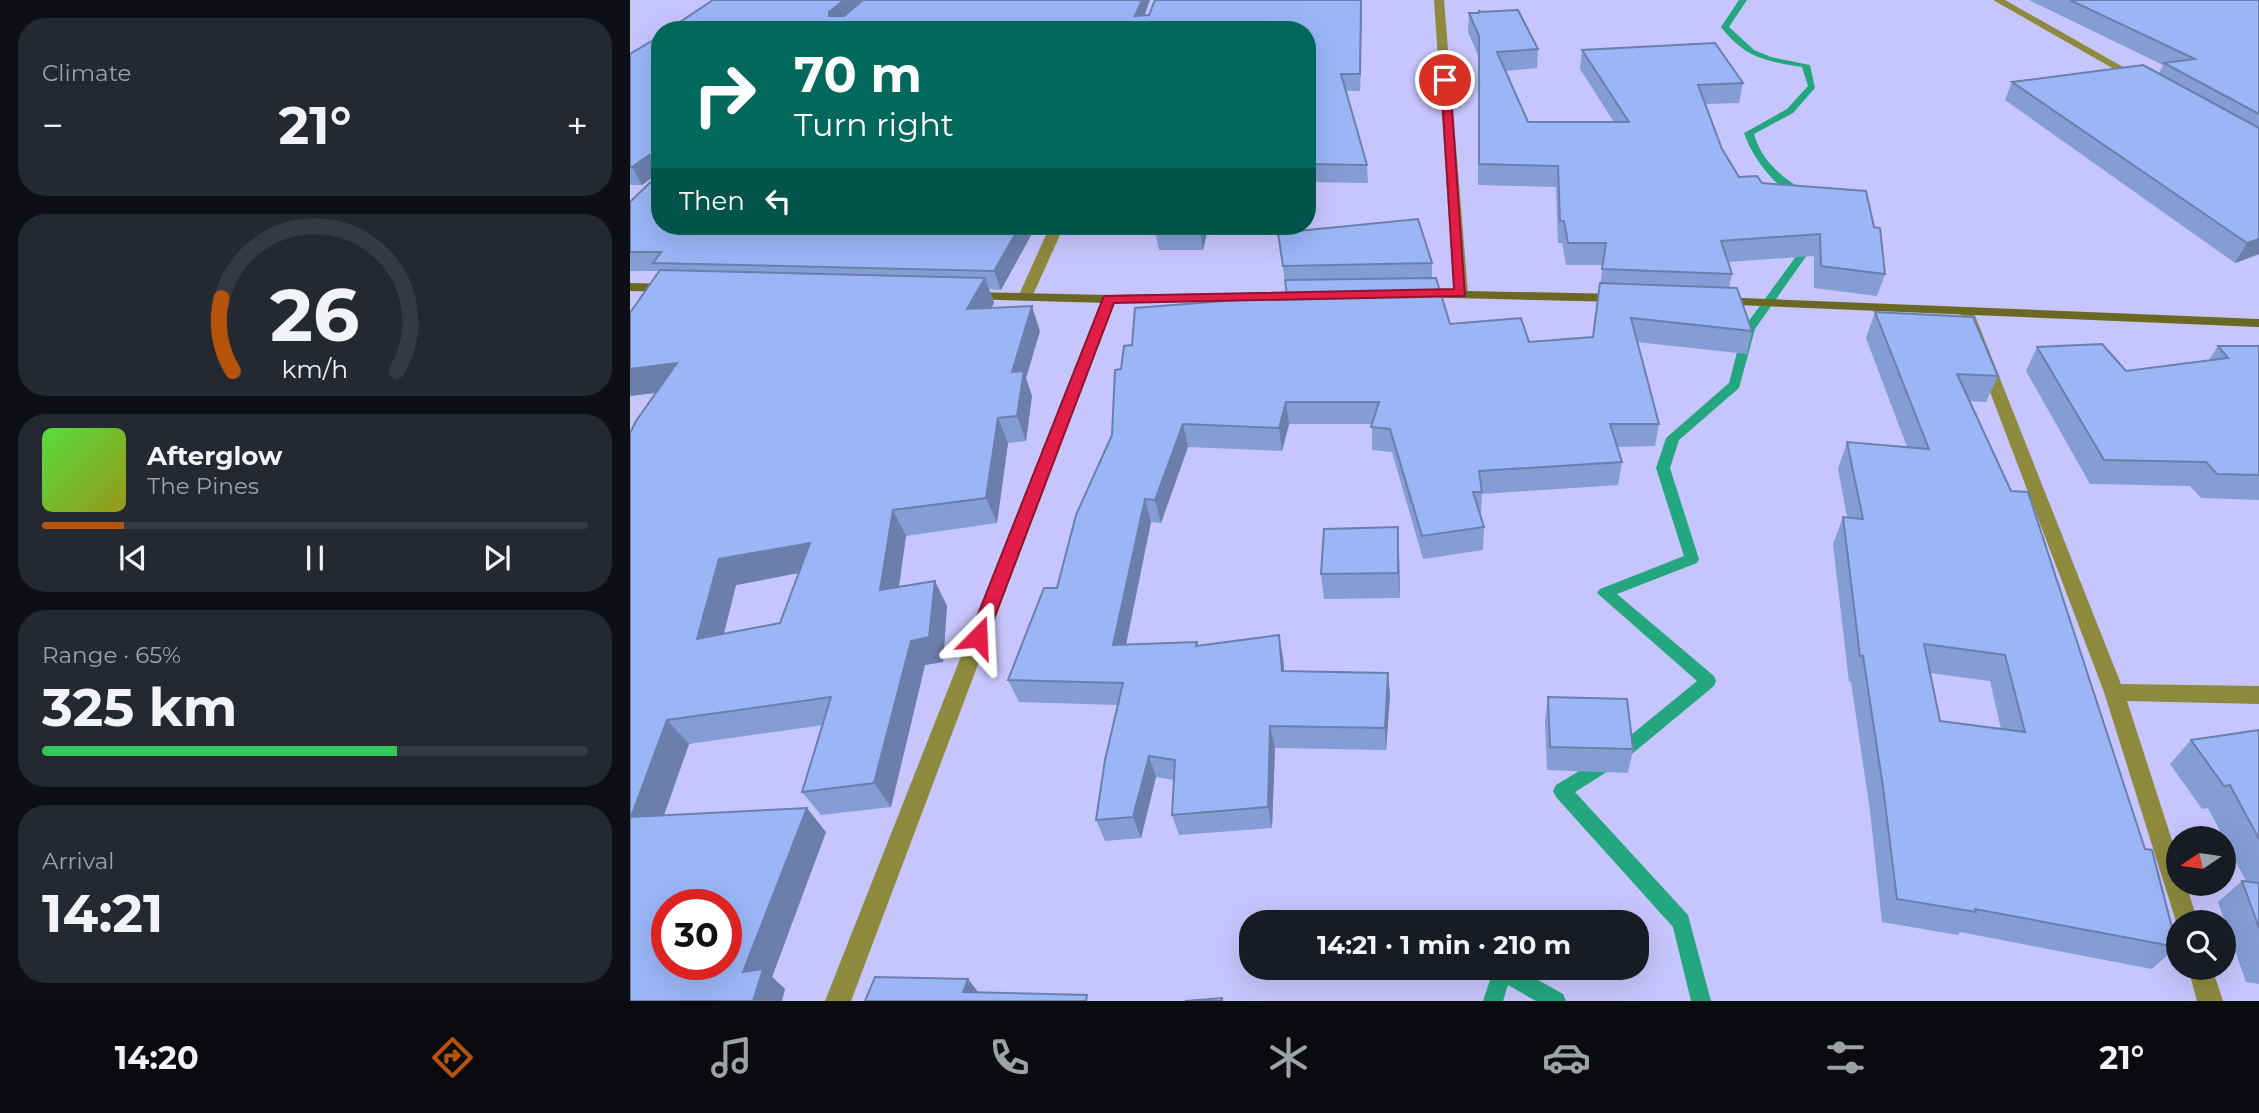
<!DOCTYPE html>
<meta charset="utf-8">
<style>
body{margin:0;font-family:Montserrat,sans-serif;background:#242831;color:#f1f3f6;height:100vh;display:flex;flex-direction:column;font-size:26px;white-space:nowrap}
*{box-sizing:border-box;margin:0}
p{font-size:23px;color:#9ea1a6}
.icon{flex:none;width:38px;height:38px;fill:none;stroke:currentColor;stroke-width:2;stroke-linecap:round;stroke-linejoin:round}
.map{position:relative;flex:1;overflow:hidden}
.details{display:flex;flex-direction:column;gap:18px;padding:18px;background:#0d0f14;width:630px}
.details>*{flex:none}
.top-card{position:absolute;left:21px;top:21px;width:665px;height:214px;border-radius:28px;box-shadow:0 7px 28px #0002;background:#00695c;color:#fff;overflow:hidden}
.needle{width:46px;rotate:257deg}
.tools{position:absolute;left:1536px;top:826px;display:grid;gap:14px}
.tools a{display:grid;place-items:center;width:70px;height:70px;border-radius:50%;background:#171b24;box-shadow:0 7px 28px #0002;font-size:35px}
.speed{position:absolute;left:21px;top:889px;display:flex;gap:14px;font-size:35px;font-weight:700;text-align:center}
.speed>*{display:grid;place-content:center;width:91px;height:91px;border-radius:50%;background:#171b24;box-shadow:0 7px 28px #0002;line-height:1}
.speed .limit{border:10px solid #d22;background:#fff;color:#111}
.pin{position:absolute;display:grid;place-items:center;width:60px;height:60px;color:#fff;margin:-30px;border:4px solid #fff;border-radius:50%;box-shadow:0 2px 7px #0007}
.me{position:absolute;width:77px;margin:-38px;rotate:21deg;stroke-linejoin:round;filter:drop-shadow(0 0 5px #0008)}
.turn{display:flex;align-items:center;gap:24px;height:147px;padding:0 28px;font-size:32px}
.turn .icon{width:91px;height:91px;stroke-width:2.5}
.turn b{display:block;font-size:49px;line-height:60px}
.then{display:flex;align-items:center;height:66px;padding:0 28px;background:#0003;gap:14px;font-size:26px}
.big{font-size:52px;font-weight:700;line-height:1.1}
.details .tile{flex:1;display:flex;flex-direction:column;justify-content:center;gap:10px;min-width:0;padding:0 24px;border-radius:28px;background:#242831}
.details .dial{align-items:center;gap:0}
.dial svg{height:182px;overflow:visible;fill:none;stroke:#363941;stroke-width:7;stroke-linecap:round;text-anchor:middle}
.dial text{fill:#f1f3f6;stroke:none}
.song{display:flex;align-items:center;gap:21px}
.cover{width:84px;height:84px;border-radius:10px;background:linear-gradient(135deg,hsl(110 70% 55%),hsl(60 70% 35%))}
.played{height:7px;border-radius:4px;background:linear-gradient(90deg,#b45309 15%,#363941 15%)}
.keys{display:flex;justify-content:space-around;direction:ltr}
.heat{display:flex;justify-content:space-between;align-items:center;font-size:38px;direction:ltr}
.charge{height:10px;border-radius:5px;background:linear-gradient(90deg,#34c759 65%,#363941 0)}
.trip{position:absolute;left:609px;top:910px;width:410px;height:70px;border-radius:28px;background:#171b24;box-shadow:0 7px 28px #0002;font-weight:700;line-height:70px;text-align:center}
.tab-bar{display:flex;height:112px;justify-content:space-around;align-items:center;background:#090b0e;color:#9ea1a6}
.tab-bar .icon{width:49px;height:49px}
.tab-bar .on{color:#b45309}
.tab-bar b{font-size:32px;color:#f1f3f6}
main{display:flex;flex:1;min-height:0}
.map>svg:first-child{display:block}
</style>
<main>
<section class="details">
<div class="tile"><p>Climate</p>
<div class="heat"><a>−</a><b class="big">21°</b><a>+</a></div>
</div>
<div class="tile dial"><svg viewBox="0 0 100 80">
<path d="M14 69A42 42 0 1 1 86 69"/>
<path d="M14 69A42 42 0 0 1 9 37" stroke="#b45309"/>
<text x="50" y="56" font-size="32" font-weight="700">26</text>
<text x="50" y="72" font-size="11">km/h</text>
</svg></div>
<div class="tile">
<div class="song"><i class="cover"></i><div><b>Afterglow</b><p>The Pines</p></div></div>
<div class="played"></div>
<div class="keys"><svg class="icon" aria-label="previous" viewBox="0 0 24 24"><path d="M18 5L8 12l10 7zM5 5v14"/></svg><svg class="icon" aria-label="pause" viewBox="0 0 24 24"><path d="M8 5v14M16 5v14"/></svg><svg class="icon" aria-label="next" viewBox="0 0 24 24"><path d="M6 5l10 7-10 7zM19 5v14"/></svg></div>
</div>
<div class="tile"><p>Range · 65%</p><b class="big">325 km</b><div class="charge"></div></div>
<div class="tile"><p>Arrival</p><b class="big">14:21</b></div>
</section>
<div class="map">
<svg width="1629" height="1001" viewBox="0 0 1629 1001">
<rect width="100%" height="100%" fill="#c7c5fd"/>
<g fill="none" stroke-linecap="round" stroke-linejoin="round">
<!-- stream -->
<g fill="#24a77e" fill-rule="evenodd">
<path d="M1109,0H1117L1099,27L1124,50L1141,57L1180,65L1185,88L1163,113L1124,134C1132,162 1152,177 1176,192V196C1150,198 1121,155 1114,133L1157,109L1178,86L1172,67C1136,61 1115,58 1091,27Z"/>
<path d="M1176,238L1181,241L1177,255L1125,329L1109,388L1049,440L1040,468L1069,559L1067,563L987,594L1084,676L1086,681L1084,686L991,763L945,792L1058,915L1081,1001H1061L1043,927L926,797L923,791L926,785L979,753L1067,681L967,593L970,589L1054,556L1026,468L1036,438L1099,383L1113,329L1167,255L1171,241Z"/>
<path d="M864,968H887L933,994L936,1001H906L878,985L873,1001H853Z"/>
</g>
<!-- street -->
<g fill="#8d8a3e" fill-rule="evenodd">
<path d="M804,0H814L838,293L831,297L824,293Z"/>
<path d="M1363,0H1375L1516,80L1507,82Z"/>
<path d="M420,226H434L402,297L400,300H390L388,297Z"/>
<path d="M479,295L486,299L221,1001H195L472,299Z"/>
<path d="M1337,309L1344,313L1491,684L1629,686V704L1497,701L1549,862V884H1556L1568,922H1549V931L1474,692L1330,313Z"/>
<path d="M1558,968H1582L1593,1001H1567Z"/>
</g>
<!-- secondary -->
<g fill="#6b6824" fill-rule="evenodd">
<path d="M0,283L42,284L49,288L42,292L0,291Z"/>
<path d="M787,290L990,294L997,298L990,302L782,297L780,294Z"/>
<path d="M339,292L479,295L672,292L679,296L672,300L479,303L334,299V293Z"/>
<path d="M1088,297L1629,319V327L1083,304L1081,301Z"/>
</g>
</g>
<!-- wall -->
<g fill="#849dd4" fill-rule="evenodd">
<path d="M83,0H520L514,16L731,0L730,91H716L737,165L738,183L677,182V30Z"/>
<path d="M1399,0H1629V254L1605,263L1375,100L1382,82L1529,74L1533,65Z"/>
<path d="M850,12L908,49L907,68L876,71L898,122H984L950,69L952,50L1113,83L1109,103L1076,104L1092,149L1109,177L1132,183L1255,274L1247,296L1184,288V256L1098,262L1102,274L1099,287L1122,331L1117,354L1007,342L1029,424L1025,446L987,447L992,462L988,485L852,494L851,515H850L854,527L853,550L793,559L762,452L742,450V424H659L652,451L558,447L531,523L521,522L496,645L568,646L653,657L654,671L758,673L760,695L756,750L645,748L642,828L549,835L542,815L544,780L526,777L511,838L475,841L466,820L488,705L389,702L378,680L427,588L482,435L491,369L502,345L657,296L648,233L802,263V278L820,324L899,342L963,337L973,265H936L932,243H928L926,187L848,185V55L838,32L839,13Z"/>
<path d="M30,36V226H406L371,290L359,289L364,303L361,308L410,331L396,378L402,396L396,441L378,443L367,523L276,536L268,587L317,606L313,662L295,665L261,807L191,815L172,792L193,725L59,744L34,816L196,832L142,977L155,989L0,1001L26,393L0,396V313L29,273L28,271H0V202L27,175V174L12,185H0V54ZM169,573L150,623L94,634L106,585Z"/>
<path d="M469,226H617L616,229L578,228L573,250H529L525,232L526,229L472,235Z"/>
<path d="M1245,312L1368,376L1356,402L1340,401L1547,947L1522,969L1330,932L1328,935L1252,922L1240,811L1221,682H1219L1203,544L1213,517H1217L1208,469L1217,442L1277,447L1236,338ZM1300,673L1360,681L1371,729L1310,721Z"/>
<path d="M1588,346H1629V500L1571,498L1560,486L1460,484L1396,371L1407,347L1496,371L1579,360Z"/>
<path d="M769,552L770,598L694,599L691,574Z"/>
<path d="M918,697L1003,749L998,773L917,770L915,721Z"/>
<path d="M1629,730V984L1616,982L1588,902L1612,881H1616L1578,808L1572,809L1540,764L1561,740Z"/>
</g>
<!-- shaded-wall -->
<g fill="#6c7fac">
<path d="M214,0H239L205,28L199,16V12Z"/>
<path d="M512,0H520L509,30L505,16Z"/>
<path d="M731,0L732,11L730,91V74Z"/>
<path d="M19,155L25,167H23L27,174L12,185L2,167Z"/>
<path d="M390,226H406L371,290L364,271Z"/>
<path d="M571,226H578V228L573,250L570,231Z"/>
<path d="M1629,239V254L1605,263L1617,243Z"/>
<path d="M355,278L364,303L347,334L337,309Z"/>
<path d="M402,306L410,331L396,378L402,396L396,441L387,416L382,372Z"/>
<path d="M47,363L62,388L0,396V369Z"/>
<path d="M656,402L659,424L652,451L649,428Z"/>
<path d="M368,418L378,443L367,523L356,498Z"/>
<path d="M553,424L558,447L531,523L525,500Z"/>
<path d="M515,499L521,522L491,668L483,645Z"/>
<path d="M263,510L276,536L265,616L250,590Z"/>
<path d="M768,527L769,552L770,598L768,573Z"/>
<path d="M180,543L195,568L106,585L86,664L67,639L89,559Z"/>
<path d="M305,581L317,606L313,662L295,665L261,807L244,783L281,641Z"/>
<path d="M649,635L653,657L656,693L652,671Z"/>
<path d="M758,673L760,695L756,750L755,728Z"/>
<path d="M37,720L59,744L25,840L1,817Z"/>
<path d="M640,726L645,748L642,828L638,807Z"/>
<path d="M519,756L526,777L511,838L503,817Z"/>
<path d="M177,808L196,832L142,977L155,989L152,1001H123L113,972Z"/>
<path d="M338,979L353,998L333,992Z"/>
</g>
<!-- building -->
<g fill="#9ab6f6" stroke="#6c7fac" stroke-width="2" fill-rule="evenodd">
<path d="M83,0H214L199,12V16H214L233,0H512L505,16L519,15L525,0H731L730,74H711L737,165L677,164V30H38Z"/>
<path d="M1440,0H1629V114L1534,63L1565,59Z"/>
<path d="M849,10L850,12L888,10L908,49L867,52L898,122H999L952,50L1085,43L1113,83L1068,85L1092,149L1109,177L1127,176L1132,183L1236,191L1244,227L1250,228L1255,274L1191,266L1190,234L1091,241L1102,274L972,269L976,243H938L934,221H930L928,166L849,164V36L839,13H849Z"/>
<path d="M30,36V167H23L22,156L19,155L2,167H0V54Z"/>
<path d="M1513,65L1629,128V239L1617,243L1382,82Z"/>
<path d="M30,173V226H390L364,271L23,263L31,252H0V202Z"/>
<path d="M788,219L802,263L653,266L648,233Z"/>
<path d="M527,226H571L570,231L525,232Z"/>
<path d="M30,270L355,278L337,309L402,306L382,372L394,371L387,416L368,418L356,498L263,510L250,590L305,581L299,637L281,641L244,783L172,792L201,697L37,720L1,817L177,808L113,972L133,969L123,1001H0V433L6,421L47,363L0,369V313ZM180,543L150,623L67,639L89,559ZM37,905H96V964H37Z"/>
<path d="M806,278L820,324L891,318L899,342L963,337L970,283L1107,288L1122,331L1001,318L1029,424H980L992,462L849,471L852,492H843L854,527L792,536L760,429L741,427L749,402H656L649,428L553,424L525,500L515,499L483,645L567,642L566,646L649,635L652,671L758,673L755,728L640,726L638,807L542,815L545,760L519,756L503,817L466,820L475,760L493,683L378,680L414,588H427L446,515L482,435L485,370L491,369L494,346L502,345L505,308L657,296L655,280Z"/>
<path d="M1245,312L1343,317L1368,376L1327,374L1381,491L1398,492L1515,849L1522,850L1547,947L1345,909L1346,912L1267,899L1253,787L1233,656H1230L1213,517L1233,519L1217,442L1299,449ZM1294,644L1375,655L1395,732L1310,721Z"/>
<path d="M1472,344L1496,371L1598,358L1588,346H1629V475L1587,474L1576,462L1474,460L1407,347Z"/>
<path d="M768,527V573L691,574L694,529Z"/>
<path d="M918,697L997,699L1003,749L920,747Z"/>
<path d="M1629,730V839L1600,785L1594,786L1561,740Z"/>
<path d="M1612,881L1629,883V928Z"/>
<path d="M245,977L338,979L333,992L457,995L456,1001H235Z"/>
<path d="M592,998V1001H555Z"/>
</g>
<!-- route -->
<path fill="#e11d48" stroke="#92132f" stroke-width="2" d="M811,78L820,80L835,296L484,303L357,637L355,642H342L339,637L474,296L824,289Z"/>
</svg>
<div class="tools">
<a><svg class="needle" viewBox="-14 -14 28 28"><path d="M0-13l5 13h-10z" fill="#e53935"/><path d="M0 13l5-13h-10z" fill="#9ea1a6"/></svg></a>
<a><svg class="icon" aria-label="search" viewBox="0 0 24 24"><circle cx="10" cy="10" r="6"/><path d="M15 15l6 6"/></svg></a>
</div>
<div class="speed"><div class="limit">30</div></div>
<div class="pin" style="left:815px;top:80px;background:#d93025"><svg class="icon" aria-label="arrive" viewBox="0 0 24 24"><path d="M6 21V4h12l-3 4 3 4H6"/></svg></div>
<svg class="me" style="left:348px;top:637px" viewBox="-20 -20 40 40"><path d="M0-17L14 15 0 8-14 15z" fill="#e11d48" stroke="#fff" stroke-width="4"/></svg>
<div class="trip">14:21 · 1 min · 210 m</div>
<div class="top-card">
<div class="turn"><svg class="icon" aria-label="right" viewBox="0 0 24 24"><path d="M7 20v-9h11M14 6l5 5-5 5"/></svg><div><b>70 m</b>Turn right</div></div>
<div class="then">Then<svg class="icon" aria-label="left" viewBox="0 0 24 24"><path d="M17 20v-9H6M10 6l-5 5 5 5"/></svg></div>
</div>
</div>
</main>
<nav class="tab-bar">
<b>14:20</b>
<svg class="icon on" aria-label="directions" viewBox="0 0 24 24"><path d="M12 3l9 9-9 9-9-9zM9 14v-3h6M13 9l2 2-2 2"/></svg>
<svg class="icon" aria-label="music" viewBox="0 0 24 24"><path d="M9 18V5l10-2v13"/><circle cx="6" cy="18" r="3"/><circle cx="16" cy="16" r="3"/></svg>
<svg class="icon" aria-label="phone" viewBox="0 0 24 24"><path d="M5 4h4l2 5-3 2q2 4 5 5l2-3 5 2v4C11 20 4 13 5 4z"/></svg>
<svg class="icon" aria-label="climate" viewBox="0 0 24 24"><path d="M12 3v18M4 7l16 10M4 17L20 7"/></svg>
<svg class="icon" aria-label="car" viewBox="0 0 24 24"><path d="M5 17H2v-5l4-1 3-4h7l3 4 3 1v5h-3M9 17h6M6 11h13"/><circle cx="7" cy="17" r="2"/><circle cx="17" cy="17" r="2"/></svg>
<svg class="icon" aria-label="filters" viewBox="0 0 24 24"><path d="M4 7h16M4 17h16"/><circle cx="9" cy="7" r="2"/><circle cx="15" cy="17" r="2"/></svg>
<b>21°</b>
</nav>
